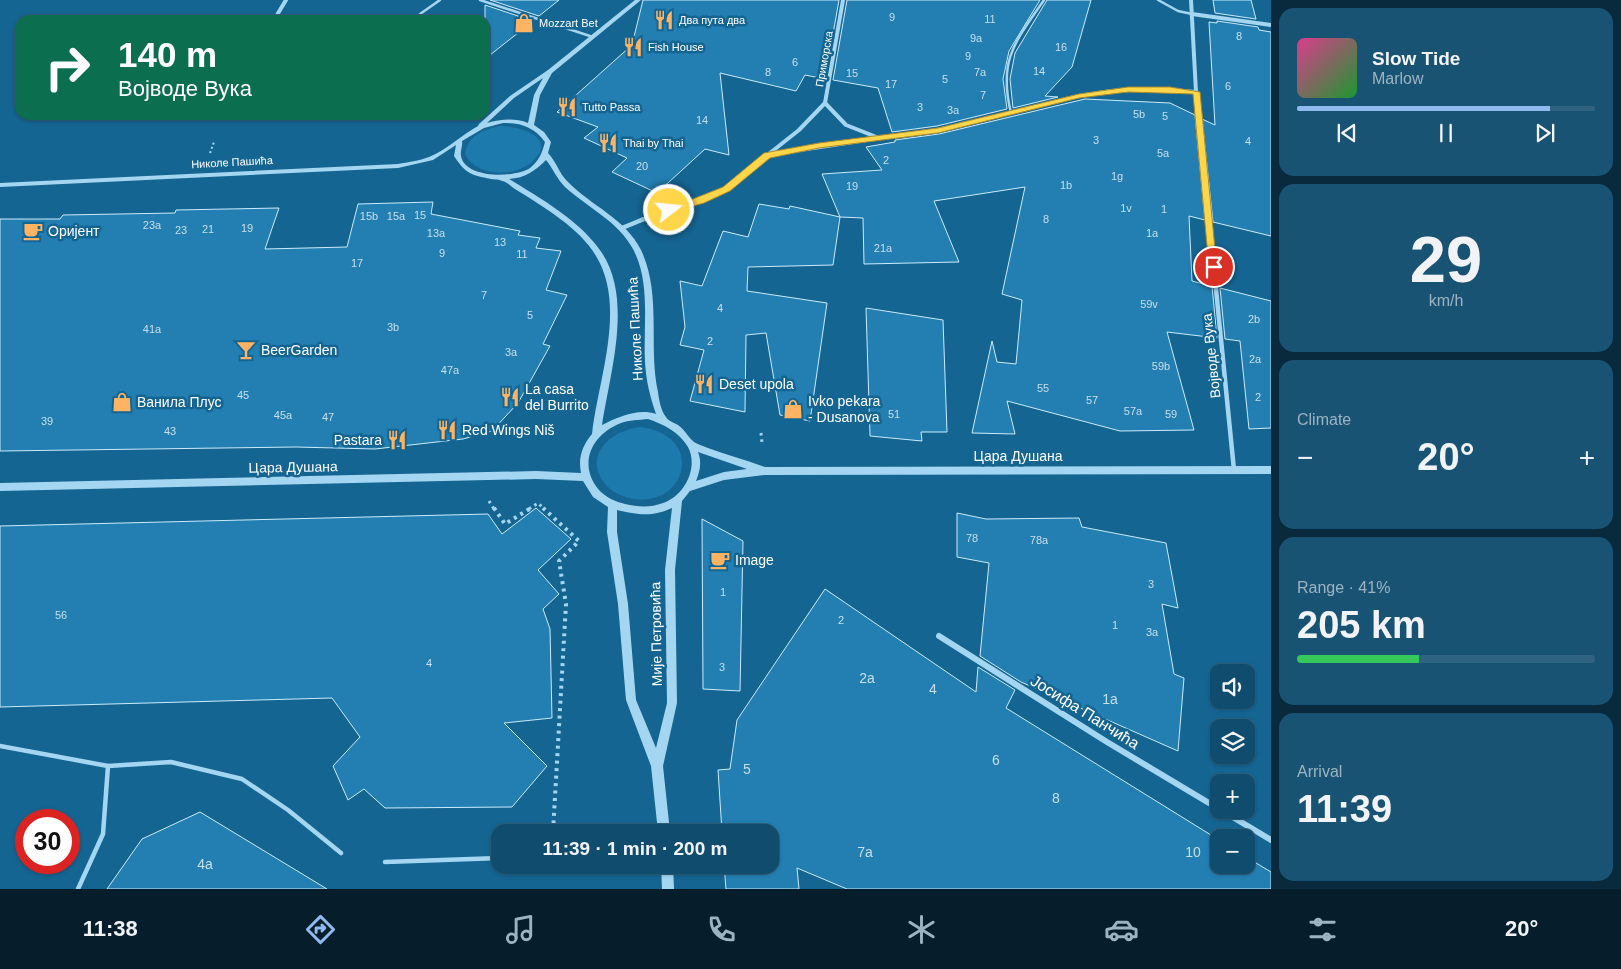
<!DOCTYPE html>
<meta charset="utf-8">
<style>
body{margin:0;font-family:Arial,sans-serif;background:#195373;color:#f1f3f6;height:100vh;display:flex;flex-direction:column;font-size:19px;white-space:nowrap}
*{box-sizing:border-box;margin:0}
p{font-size:16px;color:#9cb4c2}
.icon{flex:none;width:28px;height:28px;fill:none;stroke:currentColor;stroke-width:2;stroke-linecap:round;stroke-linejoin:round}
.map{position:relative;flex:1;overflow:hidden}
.panel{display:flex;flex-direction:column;gap:8px;padding:8px;background:#092a3c;width:350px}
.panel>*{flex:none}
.top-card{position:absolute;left:15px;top:15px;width:475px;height:105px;border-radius:15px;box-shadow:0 1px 4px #0004,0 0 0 1px #306381;background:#0b6e4f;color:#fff;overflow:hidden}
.tools{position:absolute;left:1210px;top:664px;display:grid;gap:10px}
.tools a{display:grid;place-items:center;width:45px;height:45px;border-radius:10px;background:#104c6e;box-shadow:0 1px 4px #0004,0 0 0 1px #306381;font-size:25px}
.speed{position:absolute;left:15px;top:809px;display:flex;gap:10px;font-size:25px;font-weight:700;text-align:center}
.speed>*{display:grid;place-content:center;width:65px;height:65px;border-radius:50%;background:#104c6e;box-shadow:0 1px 4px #0004,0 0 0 1px #306381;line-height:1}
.speed .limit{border:8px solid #d22;background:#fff;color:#111}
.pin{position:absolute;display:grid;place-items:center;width:42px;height:42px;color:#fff;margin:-21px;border:2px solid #fff;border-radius:50%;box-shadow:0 1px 5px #0007}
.me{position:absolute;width:55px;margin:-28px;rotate:74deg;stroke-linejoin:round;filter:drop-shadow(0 0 4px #0008)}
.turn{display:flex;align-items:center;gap:18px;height:105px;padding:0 20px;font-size:22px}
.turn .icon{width:65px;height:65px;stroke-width:2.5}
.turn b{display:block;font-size:35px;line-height:42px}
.big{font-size:38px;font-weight:700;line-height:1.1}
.panel .card{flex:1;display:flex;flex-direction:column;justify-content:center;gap:8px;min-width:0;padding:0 18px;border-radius:15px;background:#195373}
.panel .dial{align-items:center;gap:0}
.dial b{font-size:65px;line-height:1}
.song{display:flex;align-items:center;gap:15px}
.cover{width:60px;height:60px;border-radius:8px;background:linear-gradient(135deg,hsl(330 70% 55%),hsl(130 70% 35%))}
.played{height:5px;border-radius:2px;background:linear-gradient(90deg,#90b9f0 85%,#306381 85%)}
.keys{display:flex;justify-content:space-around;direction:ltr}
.heat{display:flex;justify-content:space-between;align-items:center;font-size:28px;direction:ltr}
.charge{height:8px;border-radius:4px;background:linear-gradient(90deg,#34c759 41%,#306381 0)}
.trip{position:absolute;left:491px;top:824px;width:288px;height:50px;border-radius:15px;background:#104c6e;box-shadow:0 1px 4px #0004,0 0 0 1px #306381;font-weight:700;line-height:50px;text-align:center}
.menu{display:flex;height:80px;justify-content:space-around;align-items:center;background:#061e2c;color:#9cb4c2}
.menu .icon{width:35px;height:35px}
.menu .active{color:#90b9f0}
.menu b{font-size:22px;color:#f1f3f6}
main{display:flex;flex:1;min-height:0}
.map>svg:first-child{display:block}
</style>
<main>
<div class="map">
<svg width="1271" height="889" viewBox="0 0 1271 889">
<rect width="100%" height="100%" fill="#156593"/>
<!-- green -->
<g fill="#1d7aad">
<path d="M500,126C518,126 558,137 533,161C515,178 476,177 465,154C468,135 483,130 500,126Z"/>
<path d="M640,427C705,435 688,506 634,499C624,497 615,494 607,486C581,457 609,431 640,427Z"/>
</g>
<!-- building -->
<g fill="#237fb2" stroke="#cbebfc">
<path d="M490,0H559L539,16Z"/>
<path d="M643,0H839L825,79L805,75L796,91L720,73L729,155L705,149L657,193L612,172L627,158L584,138L598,127L557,112L632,45Z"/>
<path d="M847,0H1040L1009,51L1003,79L1007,109L937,126L892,132L878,88L833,80Z"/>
<path d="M1047,0H1091L1072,67L1045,96L1058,97L1013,108L1010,79L1015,53Z"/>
<path d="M1213,0H1251L1256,19L1215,13Z"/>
<path d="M485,5L533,21L485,59Z"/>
<path d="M1217,21L1258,27L1259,30L1271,32V236L1213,222L1202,119L1215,125L1209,22L1217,23Z"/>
<path d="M1085,99L1170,103L1195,115L1205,220L1189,216L1192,281L1212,286L1217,338L1167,332L1194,430L1120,431L1007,401L1015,434L972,433L992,341L997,362L1016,364L1022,300L1002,294L1025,187L934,201L959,262L864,264L863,218L840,217L822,174L882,170L866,147L895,142V140L939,134Z"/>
<path d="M433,202L431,214L520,231L518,235L540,238L536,248L561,251L546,290L567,295L543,344L550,346L518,403L492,431L463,439L375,449L296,447L0,451V219H60L63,215L175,213L176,210L279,208L265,249L347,247L358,204Z"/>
<path d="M759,204L789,209L790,206L840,217L833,265L748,267L747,291L827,303L810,421L780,415L766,333L746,335L745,412L690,401L704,350L680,345L685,327L680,281L702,286L723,231L748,237Z"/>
<path d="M1220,288L1271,301V428L1249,429L1240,341L1225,339Z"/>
<path d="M866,308L943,320L947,432H921L922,441L870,436Z"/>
<path d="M536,508L571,539L538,570L559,594L543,609L550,629L552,718L504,723L547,766L512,807L385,808L364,789L348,800L333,766L360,737L332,698L0,707V526L488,514L502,534Z"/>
<path d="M957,513L986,519L1079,518L1082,527L1166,543L1178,608L1162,604L1174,674L1184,678L1178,751L1021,682L980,656L989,563L957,557Z"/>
<path d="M702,519L743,541L740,691L703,689Z"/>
<path d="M825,589L976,692L978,667L1015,690L1006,708L1219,840V865H1246V857L1271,872V889H847L797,868L799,889H726L724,865H770V832H722L718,770L730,769L737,720Z"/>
<path d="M200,812L327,889H107L142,839Z"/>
</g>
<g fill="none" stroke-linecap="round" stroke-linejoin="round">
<!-- path-far2 -->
<path stroke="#a4d6f1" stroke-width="2" stroke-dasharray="2 2.5" stroke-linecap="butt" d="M210,153L214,142"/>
<!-- path-far1 -->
<g stroke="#a4d6f1" stroke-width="3" stroke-dasharray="2.5 4" stroke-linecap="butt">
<path d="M761,433L762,443"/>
<path d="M489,501L494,509"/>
<path d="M529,509L538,503L544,509"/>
</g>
<!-- path -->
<g stroke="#a4d6f1" stroke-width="4" stroke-dasharray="3 4.5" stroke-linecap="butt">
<path d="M494,508L505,524L531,508"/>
<path d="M543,508L579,541L559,561L566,604L553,832"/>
</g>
<!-- service-far1 -->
<g stroke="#a4d6f1" stroke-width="2.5">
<path d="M480,0L593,37"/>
<path d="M1158,0L1178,11L1192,14"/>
<path d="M420,14L440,0"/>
<path d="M1011,113C998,60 1015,42 1044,0"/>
</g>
<!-- service -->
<g stroke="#a4d6f1" stroke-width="4.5">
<path d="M0,746L108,766L103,834L78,889"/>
<path d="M108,766L171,762L242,779L288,810L341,853"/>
<path d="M385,862L500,858"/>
</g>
<!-- minor-far2 -->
<g stroke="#a4d6f1" stroke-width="4">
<path d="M1191,0L1196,92L1209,220"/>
<path d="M1192,14L1271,25"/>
<path d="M274,20L286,0"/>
<path d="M825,103L846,125L879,138L938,130L1079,96L1111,91L1157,89L1196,92"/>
<path d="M770,153L799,130L825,103L843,0"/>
<path d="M641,220L701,201L727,189L767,155L873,139"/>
</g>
<!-- minor-far1 -->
<g stroke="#a4d6f1" stroke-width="4.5">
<path d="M1209,219L1234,470"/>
<path d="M622,228L644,219"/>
</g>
<!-- minor -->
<g stroke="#a4d6f1" stroke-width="6">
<path d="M939,636L1107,742L1219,809"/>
<path d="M1221,810L1271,840"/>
</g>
<!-- tertiary -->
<g fill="#a4d6f1" fill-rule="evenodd">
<path d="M635,0H641L552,73L540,95L534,125L544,132L551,142L548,153C556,161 559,173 567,181C591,206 625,218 641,250C662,294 648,346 658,392C659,400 661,411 666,417C668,421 675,423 678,425C685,430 688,437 694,442C697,444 703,446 708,448C726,455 746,460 765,467L1271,466V474L765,475L724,480L690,491L682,501L675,570L677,703L663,766L670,832H658L651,766L626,700L618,604L607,532L608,507L593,497L583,481L536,479L0,491V483L536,471L581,473C578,458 582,446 592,434C598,380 627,307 596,256C580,228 542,206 515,189C511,186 507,182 502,181C499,179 495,180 491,179C471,175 466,174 454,156L456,145L433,160L398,168L0,187V183L398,164C408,162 419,161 429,157C447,150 461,135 478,126L479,124L510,96L548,70ZM543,78L534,95L528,123C515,118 501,119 487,123L514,98ZM503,123C521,123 534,127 545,142C542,153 539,161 530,168C515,178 465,179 461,156C460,151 463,145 462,141L484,128ZM546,160C552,167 557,179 565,187C588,208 618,221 633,249C651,283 643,325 645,362C646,380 650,397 656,414C638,408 618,417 602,425C610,373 633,300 602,253C581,221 540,198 509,179C525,178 535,171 546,160ZM648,419C663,424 679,432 688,447C699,468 684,496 663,503C650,508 638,507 625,504C616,502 605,497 599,490C577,464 592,434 621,423C629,420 639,420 648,419ZM698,452L747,469L724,472L696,481C700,471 702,462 698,452ZM672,508L665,570L667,703L656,748L636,700L628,604L617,532V510C639,515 652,517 672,508Z"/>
<path d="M661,865H673L674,889H662Z"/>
</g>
</g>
<!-- route -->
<path fill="#ffd54a" stroke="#a68a30" d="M1128,87H1170L1200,92L1217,270L1214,271L1209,267L1193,94L1128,92L1079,98L938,133L819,148L770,158L730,191L704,203L672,212L665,210L723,187L764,153L819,143L938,128L1079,94Z"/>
<!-- icons -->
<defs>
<symbol id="restaurant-bare" viewBox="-9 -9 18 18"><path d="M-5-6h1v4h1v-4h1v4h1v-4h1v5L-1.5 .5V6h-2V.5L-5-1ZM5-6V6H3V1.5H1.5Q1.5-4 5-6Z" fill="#ffb464" stroke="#156593" stroke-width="2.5" paint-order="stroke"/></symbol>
<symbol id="shop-bare" viewBox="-9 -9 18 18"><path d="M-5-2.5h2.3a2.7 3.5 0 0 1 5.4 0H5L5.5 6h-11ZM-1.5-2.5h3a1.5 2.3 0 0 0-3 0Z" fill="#ffb464" stroke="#156593" stroke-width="2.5" paint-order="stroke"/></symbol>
<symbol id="cafe-bare" viewBox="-9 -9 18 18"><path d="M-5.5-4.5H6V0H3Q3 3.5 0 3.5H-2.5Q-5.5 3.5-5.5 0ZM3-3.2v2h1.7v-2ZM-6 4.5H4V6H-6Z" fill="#ffb464" stroke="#156593" stroke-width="2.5" paint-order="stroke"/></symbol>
<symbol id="bar-bare" viewBox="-9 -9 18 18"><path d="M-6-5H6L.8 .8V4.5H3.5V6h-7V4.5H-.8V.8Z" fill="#ffb464" stroke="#156593" stroke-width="2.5" paint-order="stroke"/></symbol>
</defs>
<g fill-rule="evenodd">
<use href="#restaurant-bare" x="650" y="6" width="28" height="28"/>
<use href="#shop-bare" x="510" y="9" width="28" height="28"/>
<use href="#restaurant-bare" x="619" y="33" width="28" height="28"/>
<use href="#restaurant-bare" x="553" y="93" width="28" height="28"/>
<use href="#restaurant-bare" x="594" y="129" width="28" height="28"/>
<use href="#cafe-bare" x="19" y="217" width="28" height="28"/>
<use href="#bar-bare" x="232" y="336" width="28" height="28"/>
<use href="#restaurant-bare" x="690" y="370" width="28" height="28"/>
<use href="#restaurant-bare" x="496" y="383" width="28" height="28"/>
<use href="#shop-bare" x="108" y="388" width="28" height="28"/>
<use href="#shop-bare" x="779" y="395" width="28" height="28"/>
<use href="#restaurant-bare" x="433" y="416" width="28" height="28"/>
<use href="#restaurant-bare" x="383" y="426" width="28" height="28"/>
<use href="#cafe-bare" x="706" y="546" width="28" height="28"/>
</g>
<g text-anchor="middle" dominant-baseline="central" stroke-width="5" stroke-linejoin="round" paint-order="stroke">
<!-- number labels -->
<g font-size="11" fill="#c8dfec">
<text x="892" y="17">9</text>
<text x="990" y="19">11</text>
<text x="1239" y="36">8</text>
<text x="976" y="38">9a</text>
<text x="1061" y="47">16</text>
<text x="968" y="56">9</text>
<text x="795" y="62">6</text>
<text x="1039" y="71">14</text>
<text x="768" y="72">8</text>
<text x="980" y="72">7a</text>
<text x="852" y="73">15</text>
<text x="945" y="79">5</text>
<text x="891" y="84">17</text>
<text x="1228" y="86">6</text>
<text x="983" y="95">7</text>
<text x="920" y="107">3</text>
<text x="953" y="110">3a</text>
<text x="1139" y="114">5b</text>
<text x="1165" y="116">5</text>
<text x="702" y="120">14</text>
<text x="1096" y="140">3</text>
<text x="1248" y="141">4</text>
<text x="1163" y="153">5a</text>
<text x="886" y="160">2</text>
<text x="642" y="166">20</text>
<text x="1117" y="176">1g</text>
<text x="1066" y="185">1b</text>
<text x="852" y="186">19</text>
<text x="1126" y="208">1v</text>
<text x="1164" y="209">1</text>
<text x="420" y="215">15</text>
<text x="369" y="216">15b</text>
<text x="396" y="216">15a</text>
<text x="1046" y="219">8</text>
<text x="152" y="225">23a</text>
<text x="247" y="228">19</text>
<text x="208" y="229">21</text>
<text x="181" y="230">23</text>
<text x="436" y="233">13a</text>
<text x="1152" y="233">1a</text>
<text x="500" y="242">13</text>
<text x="883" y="248">21a</text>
<text x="442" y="253">9</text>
<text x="522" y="254">11</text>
<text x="357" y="263">17</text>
<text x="484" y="295">7</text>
<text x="1149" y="304">59v</text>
<text x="720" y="308">4</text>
<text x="530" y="315">5</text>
<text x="1254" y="319">2b</text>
<text x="393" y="327">3b</text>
<text x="152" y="329">41a</text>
<text x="710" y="341">2</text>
<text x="511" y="352">3a</text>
<text x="1255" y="359">2a</text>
<text x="1161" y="366">59b</text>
<text x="450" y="370">47a</text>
<text x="1043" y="388">55</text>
<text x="243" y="395">45</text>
<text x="1258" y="397">2</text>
<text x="1092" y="400">57</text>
<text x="1133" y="411">57a</text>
<text x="894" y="414">51</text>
<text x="1171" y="414">59</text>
<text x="283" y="415">45a</text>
<text x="328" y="417">47</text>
<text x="47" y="421">39</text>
<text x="170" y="431">43</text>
<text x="972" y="538">78</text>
<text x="1039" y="540">78a</text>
<text x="1151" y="584">3</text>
<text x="723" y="592">1</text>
<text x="61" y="615">56</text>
<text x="841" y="620">2</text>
<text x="1115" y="625">1</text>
<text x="1152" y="632">3a</text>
<text x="429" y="663">4</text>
<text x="722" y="667">3</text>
</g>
<!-- far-poi labels -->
<g font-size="11" fill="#fff" stroke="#156593" text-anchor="start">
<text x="679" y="20">Два пута два</text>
<text x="539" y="23">Mozzart Bet</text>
<text x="648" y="47">Fish House</text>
<text x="582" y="107">Tutto Passa</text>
<text x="623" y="143">Thai by Thai</text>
</g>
<!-- far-street labels -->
<g font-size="11" fill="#fff" stroke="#156593">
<text transform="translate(824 59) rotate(-80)">Приморска</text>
<text transform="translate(232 162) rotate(-3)">Николе Пашића</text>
</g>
<!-- poi labels -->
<g font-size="14" fill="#fff" stroke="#156593" text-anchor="start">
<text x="48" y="231">Оријент</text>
<text x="261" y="350">BeerGarden</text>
<text x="719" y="384">Deset upola</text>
<text x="525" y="389">La casa<tspan x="525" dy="16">del Burrito</tspan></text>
<text x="808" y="401">Ivko pekara<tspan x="808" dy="16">- Dusanova</tspan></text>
<text x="137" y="402">Ванила Плус</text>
<text x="462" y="430">Red Wings Niš</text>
<text x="382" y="440" text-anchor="end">Pastara</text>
<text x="735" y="560">Image</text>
</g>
<!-- street labels -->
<g font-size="14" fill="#fff" stroke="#156593">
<text transform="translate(635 329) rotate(-93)">Николе Пашића</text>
<text transform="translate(1211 356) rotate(-96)">Војводе Вука</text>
<text x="1018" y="456">Цара Душана</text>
<text transform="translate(293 467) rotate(-1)">Цара Душана</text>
<text transform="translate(656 634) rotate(-91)">Мије Петровића</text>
</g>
<!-- near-number labels -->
<g font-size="14" fill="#c8dfec">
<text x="867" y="678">2a</text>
<text x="933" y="689">4</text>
<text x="1110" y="699">1a</text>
<text x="996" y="760">6</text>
<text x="747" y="769">5</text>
<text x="1056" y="798">8</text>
<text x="865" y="852">7a</text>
<text x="1193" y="852">10</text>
<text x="205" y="864">4a</text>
</g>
<!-- near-street labels -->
<g font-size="16" fill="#fff" stroke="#156593">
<text transform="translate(1085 712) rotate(32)">Јосифа Панчића</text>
</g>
</g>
</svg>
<div class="tools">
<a><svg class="icon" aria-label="sound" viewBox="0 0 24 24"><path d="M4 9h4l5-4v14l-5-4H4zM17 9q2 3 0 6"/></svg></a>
<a><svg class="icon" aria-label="layers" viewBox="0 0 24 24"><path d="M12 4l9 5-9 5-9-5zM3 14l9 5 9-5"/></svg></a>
<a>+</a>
<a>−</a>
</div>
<div class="speed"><div class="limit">30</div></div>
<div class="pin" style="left:1214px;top:267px;background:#d93025"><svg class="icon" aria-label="arrive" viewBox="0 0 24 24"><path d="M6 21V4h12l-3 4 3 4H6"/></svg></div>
<svg class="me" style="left:669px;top:210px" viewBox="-20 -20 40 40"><circle r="17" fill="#ffd54a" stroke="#fff" stroke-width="3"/><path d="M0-11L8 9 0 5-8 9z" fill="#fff"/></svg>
<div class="trip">11:39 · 1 min · 200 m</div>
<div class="top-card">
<div class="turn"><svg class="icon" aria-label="right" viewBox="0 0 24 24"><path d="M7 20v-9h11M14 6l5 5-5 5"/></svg><div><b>140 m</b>Војводе Вука</div></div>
</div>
</div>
<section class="panel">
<div class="card">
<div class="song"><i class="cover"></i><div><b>Slow Tide</b><p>Marlow</p></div></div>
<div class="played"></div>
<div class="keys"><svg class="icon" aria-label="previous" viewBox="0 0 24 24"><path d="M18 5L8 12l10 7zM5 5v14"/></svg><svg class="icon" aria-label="pause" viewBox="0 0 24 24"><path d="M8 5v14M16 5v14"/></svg><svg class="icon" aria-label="next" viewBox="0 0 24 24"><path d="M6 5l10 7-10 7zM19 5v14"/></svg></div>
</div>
<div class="card dial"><b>29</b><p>km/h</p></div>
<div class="card"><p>Climate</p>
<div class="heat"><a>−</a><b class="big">20°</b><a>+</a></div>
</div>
<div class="card"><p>Range · 41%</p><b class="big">205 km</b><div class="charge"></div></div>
<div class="card"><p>Arrival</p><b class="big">11:39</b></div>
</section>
</main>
<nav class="menu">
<b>11:38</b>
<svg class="icon active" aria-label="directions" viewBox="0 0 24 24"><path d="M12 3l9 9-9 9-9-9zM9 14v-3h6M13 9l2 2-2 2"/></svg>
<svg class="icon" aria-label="music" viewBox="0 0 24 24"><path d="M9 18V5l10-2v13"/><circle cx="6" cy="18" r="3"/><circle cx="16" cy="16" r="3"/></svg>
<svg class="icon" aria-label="phone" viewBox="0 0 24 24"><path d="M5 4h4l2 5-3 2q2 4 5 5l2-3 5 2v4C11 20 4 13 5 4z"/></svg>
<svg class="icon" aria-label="climate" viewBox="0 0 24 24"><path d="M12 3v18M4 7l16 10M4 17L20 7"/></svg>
<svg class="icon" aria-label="car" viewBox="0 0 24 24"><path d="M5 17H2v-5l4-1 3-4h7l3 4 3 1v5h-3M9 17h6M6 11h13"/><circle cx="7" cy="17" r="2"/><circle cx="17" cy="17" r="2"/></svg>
<svg class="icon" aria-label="filters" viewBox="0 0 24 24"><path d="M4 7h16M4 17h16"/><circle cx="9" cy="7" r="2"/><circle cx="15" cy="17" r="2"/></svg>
<b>20°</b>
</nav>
